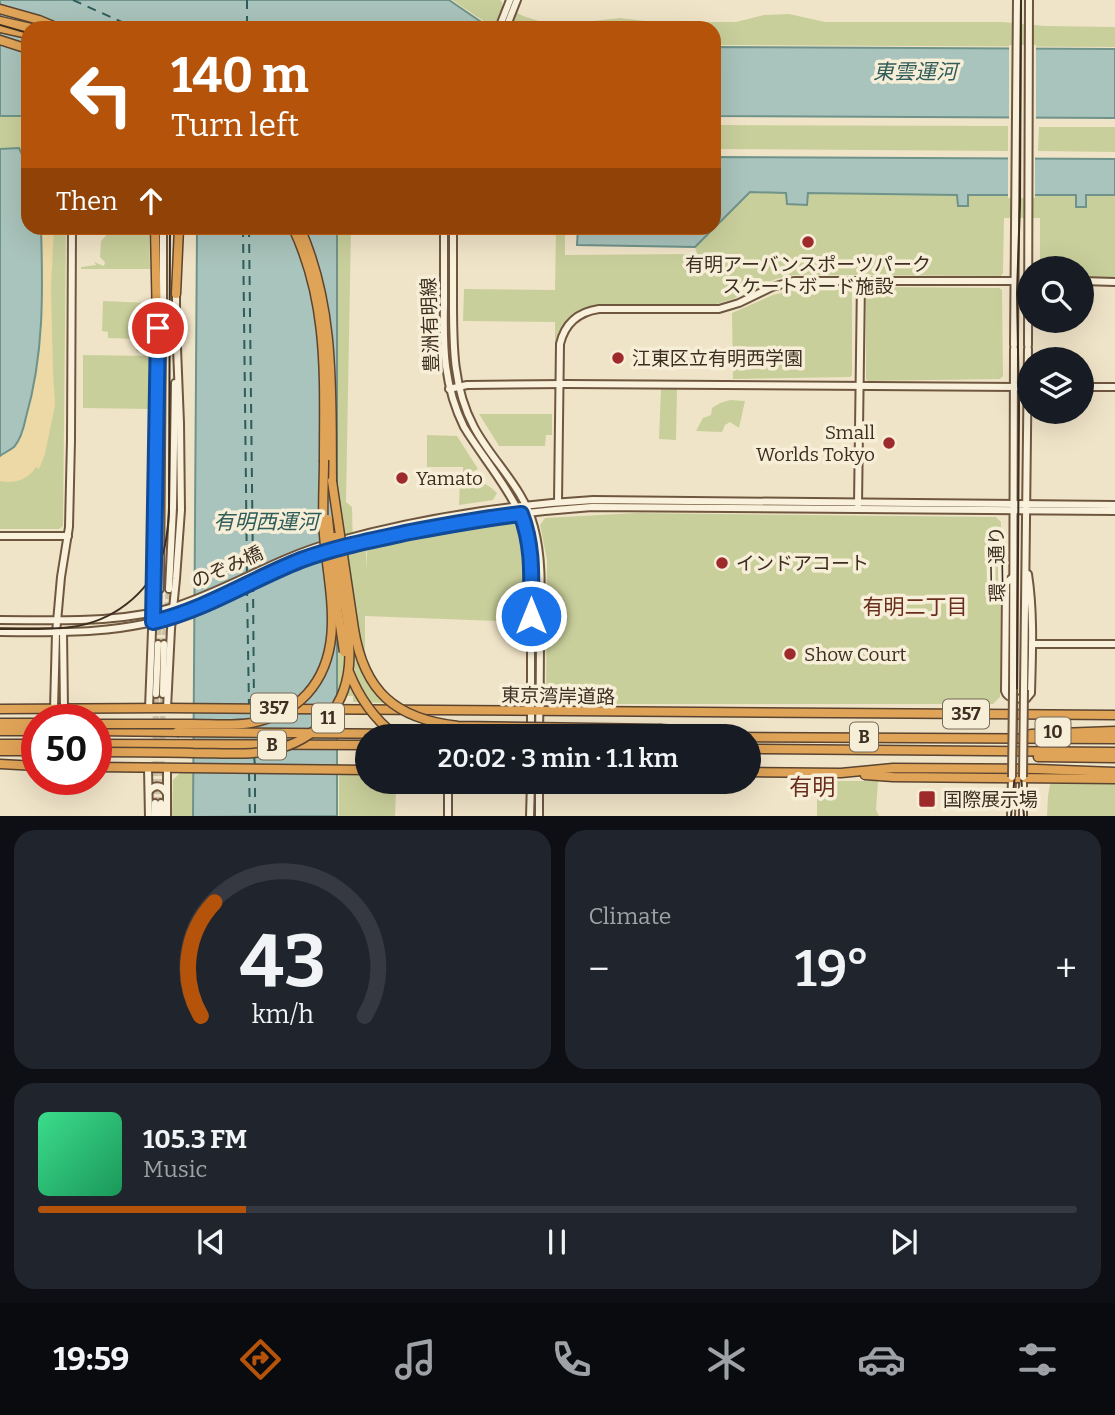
<!DOCTYPE html>
<meta charset="utf-8">
<style>
body{margin:0;font-family:Bitter,"Noto Sans JP",serif;background:#20242c;color:#f1f3f6;height:100vh;display:flex;flex-direction:column;font-size:26px;white-space:nowrap}
*{box-sizing:border-box;margin:0}
p{font-size:23px;color:#9ea1a6}
.icon{flex:none;width:38px;height:38px;fill:none;stroke:currentColor;stroke-width:2;stroke-linecap:round;stroke-linejoin:round}
.map{position:relative;height:816px;overflow:hidden}
.sheet{display:flex;flex-direction:column;gap:14px;padding:14px;background:#0d0f14;flex:1}
.sheet>*{flex:none}
.banner{position:absolute;left:21px;top:21px;width:700px;height:214px;border-radius:21px;box-shadow:0 7px 28px #0002;background:#b45309;color:#fff;overflow:hidden}
.fabs{position:absolute;left:1017px;top:256px;display:grid;gap:14px}
.fabs a{display:grid;place-items:center;width:77px;height:77px;border-radius:50%;background:#171b24;box-shadow:0 7px 28px #0002;font-size:35px}
.speed{position:absolute;left:21px;top:704px;display:flex;gap:14px;font-size:35px;font-weight:700;text-align:center}
.speed>*{display:grid;place-content:center;width:91px;height:91px;border-radius:50%;background:#171b24;box-shadow:0 7px 28px #0002;line-height:1}
.speed .limit{border:10px solid #d22;background:#fff;color:#111}
.pin{position:absolute;display:grid;place-items:center;width:60px;height:60px;color:#fff;margin:-30px;border:4px solid #fff;border-radius:50%;box-shadow:0 2px 7px #0007}
.me{position:absolute;width:77px;margin:-38px;rotate:0deg;stroke-linejoin:round;filter:drop-shadow(0 0 5px #0008)}
.turn{display:flex;align-items:center;gap:24px;height:147px;padding:0 35px;font-size:32px}
.turn .icon{width:91px;height:91px;stroke-width:2.5}
.turn b{display:block;font-size:49px;line-height:60px}
.then{display:flex;align-items:center;height:66px;padding:0 35px;background:#0003;gap:14px;font-size:26px}
.big{font-size:52px;font-weight:600;line-height:1.1}
.sheet .tile{flex:1;display:flex;flex-direction:column;justify-content:center;gap:10px;min-width:0;padding:0 24px;border-radius:21px;background:#20242c}
.sheet .dial{align-items:center;gap:0}
.dial svg{height:182px;overflow:visible;fill:none;stroke:#363941;stroke-width:7;stroke-linecap:round;text-anchor:middle}
.dial text{fill:#f1f3f6;stroke:none}
.song{display:flex;align-items:center;gap:21px}
.cover{width:84px;height:84px;border-radius:10px;background:linear-gradient(135deg,hsl(150 70% 55%),hsl(150 70% 35%))}
.played{height:7px;border-radius:4px;background:linear-gradient(90deg,#b45309 20%,#363941 20%)}
.keys{display:flex;justify-content:space-around;direction:ltr}
.heat{display:flex;justify-content:space-between;align-items:center;font-size:38px;direction:ltr}
.sheet .tiles{flex:1;display:grid;gap:14px;grid-template-columns:1fr 1fr}
.tile:last-child{grid-column:span 2}
.trip{position:absolute;left:355px;top:724px;width:406px;height:70px;border-radius:35px;background:#171b24;box-shadow:0 7px 28px #0002;font-weight:600;line-height:70px;text-align:center}
.menu{display:flex;height:112px;justify-content:space-around;align-items:center;background:#090b0e;color:#9ea1a6}
.menu .icon{width:49px;height:49px}
.menu .current{color:#b45309}
.menu b{font-size:32px;color:#f1f3f6}
.map>svg:first-child{display:block}
</style>
<div class="map">
<svg width="1115" height="817" viewBox="0 0 1115 817">
<rect width="100%" height="100%" fill="#f0e4c8"/>
<!-- green -->
<g fill="#c9cf9b">
<path d="M452,0H500L502,2V5L523,16L539,21H593L620,18L654,22H736L764,15L789,14L825,22H1003L1045,26L1115,27V47L714,45V28H494Z"/>
<path d="M0,117H28V168L19,148H0Z"/>
<path d="M714,125L1008,126V151L714,149Z"/>
<path d="M1039,127H1115V152L1038,151Z"/>
<path d="M750,192L787,193V204L807,193L957,195L958,206H967L968,195H1077L1076,206L1086,195H1115V277H1082V268H1040V218H1004L1003,273L1001,276L795,275L776,279L733,299L713,305L603,304C573,309 563,320 555,348V322L463,321L464,289L555,290L556,228H565V255L697,254L695,247Z"/>
<path d="M41,228H66L63,526L59,529H0V456L13,447L39,346Z"/>
<path d="M113,228H129L127,231L131,234L136,229L135,228H149L150,269H81V267L96,265L94,262L104,266L105,262L100,257L101,241Z"/>
<path d="M337,228H351L346,502L352,507L353,549L366,547V572L367,548L446,532L511,522L518,526L524,551V622L365,616V672L389,703L353,702V696H338Z"/>
<path d="M869,287L999,288L1002,290L1003,376L1000,379L868,381L866,379V290Z"/>
<path d="M798,289L850,290L852,291V375L850,377L733,379L732,313L773,295Z"/>
<path d="M103,301L150,303L149,352L136,351V339L108,338V332L102,331Z"/>
<path d="M83,355L152,356V409L83,408Z"/>
<path d="M661,389H677L676,440L659,439Z"/>
<path d="M730,400L745,401L739,428L730,422L725,425L722,432L696,431L703,418L711,415L712,408L720,403Z"/>
<path d="M479,414H552V435H546L545,446H499Z"/>
<path d="M427,435L457,436L478,469L472,472H463V467H427Z"/>
<path d="M460,478C476,479 486,482 497,493L493,500L459,505Z"/>
<path d="M635,513L996,517L1001,522L1000,697L993,704H554L546,696L547,560L540,525L545,518Z"/>
<path d="M180,773H194V816L172,817L173,780Z"/>
<path d="M342,774L367,776L368,782H440V791H396L395,816H339V775Z"/>
<path d="M817,781H878L876,810L879,816H817Z"/>
<path d="M1050,784H1115V816H1047L1048,796Z"/>
</g>
<!-- sand -->
<path fill="#ecd9a5" d="M41,228H54L51,288L53,371L55,405L45,454L39,469L36,467C28,480 14,484 0,481V456C4,453 10,450 14,447C21,439 24,427 26,417C44,355 43,291 41,228Z"/>
<!-- water -->
<g fill="#a9c4bc" stroke="#6f938a" stroke-width="2">
<path d="M0,0H449L490,28H28V116H0Z"/>
<path d="M714,47L1115,49V118L714,116Z"/>
<path d="M19,148L28,168V228H41C43,291 44,355 26,417C24,427 21,439 14,447C10,450 4,453 0,456V149Z"/>
<path d="M714,157L1115,159V195H1086V207H1076V195H968V206H958L957,195L808,193L807,205L787,204L786,193L750,192L695,247L577,245L578,228H714Z"/>
<path d="M197,228H337V816L193,817Z"/>
</g>
<!-- pier -->
<g fill="#f0e4c8">
<rect x="1009" y="45" width="27" height="76"/>
<rect x="1008" y="155" width="27" height="43"/>
</g>
<g fill="none" stroke-linecap="round" stroke-linejoin="round">
<!-- ferry -->
<g stroke="#2f5d5a" stroke-width="2" stroke-dasharray="9 7" stroke-linecap="butt">
<path d="M73,0L135,28"/>
<path d="M247,0V28"/>
<path d="M243,228L247,574"/>
<path d="M249,228L253,570"/>
<path d="M253,583L254,707"/>
<path d="M247,587L249,707"/>
<path d="M254,755L255,766"/>
<path d="M249,772L250,817"/>
<path d="M255,772V817"/>
</g>
<!-- secondary-tunnel -->
<g stroke="#ccc0a6" stroke-width="6" stroke-dasharray="6 3" stroke-linecap="butt">
<path d="M158,644L160,589"/>
<path d="M164,644L169,589"/>
<path d="M155,803L156,694"/>
<path d="M161,803L163,694"/>
</g>
<defs>
<g id="secondary">
<path d="M499,28L510,0"/>
<path d="M506,28L517,0"/>
<path d="M444,228C444,253 444,279 444,304C443,349 444,386 464,427C489,468 525,504 531,553V729"/>
<path d="M453,228C453,252 453,277 453,302C453,346 453,388 474,427C492,461 524,488 534,527C542,556 541,587 540,617C540,654 540,692 539,729"/>
<path d="M1082,281L1115,282"/>
<path d="M163,303V228"/>
<path d="M176,327V292"/>
<path d="M161,332L163,300"/>
<path d="M1014,345L1017,0"/>
<path d="M1028,345L1029,0"/>
<path d="M1082,387H1115"/>
<path d="M449,389L467,385L566,384L1029,387"/>
<path d="M558,502L560,344C565,323 578,312 599,309H719L739,303L772,287L794,281H1014"/>
<path d="M858,504L861,280"/>
<path d="M0,536H68"/>
<path d="M338,541C421,518 507,505 593,500L1115,505"/>
<path d="M340,548C422,526 508,513 592,507L1115,511"/>
<path d="M1013,577L1006,583L1005,691C1008,700 1017,698 1026,699L1031,693C1032,654 1034,613 1028,574"/>
<path d="M160,589L162,327"/>
<path d="M169,589L173,507L175,383"/>
<path d="M0,620C58,620 121,624 177,606C229,589 275,559 327,544"/>
<path d="M0,632C62,633 127,634 186,612C235,594 279,564 330,551"/>
<path d="M63,632L64,708"/>
<path d="M1032,644H1115"/>
<path d="M1013,689L1014,349"/>
<path d="M1024,690L1028,349"/>
<path d="M156,694L158,644"/>
<path d="M163,694L164,644"/>
<path d="M149,708L155,553V470L158,370"/>
<path d="M167,708L171,629L176,579L181,510L180,423L176,323"/>
<path d="M54,709L56,633L61,577L69,527L71,440L72,228"/>
<path d="M148,768L149,817"/>
<path d="M149,791C156,783 163,786 167,794"/>
<path d="M155,817V803"/>
<path d="M161,817V803"/>
<path d="M167,817V769"/>
<path d="M448,817V782"/>
<path d="M530,817L531,782"/>
<path d="M539,817V782"/>
<path d="M1011,817L1012,777"/>
<path d="M1023,817V777"/>
</g>
<g id="highway">
<path d="M0,9L39,20L58,28"/>
<path d="M0,21L31,28"/>
<path d="M0,28L28,34"/>
<path d="M0,40L28,49"/>
<path d="M155,228L158,373"/>
<path d="M293,228C329,304 324,379 324,460"/>
<path d="M300,228C336,308 331,395 332,481"/>
<path d="M176,294L179,228"/>
<path d="M0,709L167,708L1115,715"/>
<path d="M0,723H37"/>
<path d="M661,729L688,731L718,737"/>
<path d="M0,731H37"/>
<path d="M96,731L177,732"/>
<path d="M1031,734L1115,731"/>
<path d="M662,736L694,737"/>
<path d="M734,737L1115,739"/>
<path d="M0,744H37"/>
<path d="M96,744L368,745"/>
<path d="M749,749L1115,752"/>
<path d="M0,751H37"/>
<path d="M1038,757L1115,758"/>
<path d="M0,764L37,766"/>
<path d="M96,767L368,770"/>
<path d="M749,772L841,773L893,768L1036,769L1115,772"/>
<path d="M865,775L893,777L1115,779"/>
</g>
</defs>
<!-- secondary casing -->
<use href="#secondary" stroke="#6f573f" stroke-width="10"/>
<!-- highway casing -->
<use href="#highway" stroke="#5b4430" stroke-width="11"/>
<!-- secondary -->
<use href="#secondary" stroke="#faf1dc" stroke-width="6"/>
<!-- highway -->
<use href="#highway" stroke="#e0a458" stroke-width="8"/>
<!-- tram -->
<g stroke="#3d2e20" stroke-width="2">
<path d="M0,25L28,33"/>
<path d="M0,629C23,629 48,630 71,627C111,622 148,595 162,556C167,542 168,528 169,513L170,228"/>
<path d="M1021,775L1024,817"/>
<path d="M1011,817L1016,762L1017,705L1019,406L1017,293L1020,203L1021,0"/>
</g>
<defs>
<g id="secondary-bridge">
<path d="M1012,777L1013,689"/>
<path d="M1023,777L1024,690"/>
</g>
<g id="highway-bridge">
<path d="M332,481L354,629C364,692 396,719 458,726L661,729"/>
<path d="M328,519L338,612L344,652"/>
<path d="M349,672C359,697 372,717 394,734"/>
<path d="M96,724C128,724 160,724 192,724C212,724 232,726 251,723C272,719 292,710 307,694C347,650 328,588 324,535C322,511 324,485 324,460"/>
<path d="M177,732L662,736"/>
<path d="M96,752C128,752 161,752 193,753C216,753 240,755 262,752C309,746 345,713 349,665C352,624 338,578 335,537"/>
</g>
</defs>
<!-- secondary-bridge casing -->
<use href="#secondary-bridge" stroke="#6f573f" stroke-width="10" stroke-linecap="butt"/>
<!-- highway-bridge casing -->
<use href="#highway-bridge" stroke="#5b4430" stroke-width="11" stroke-linecap="butt"/>
<!-- secondary-bridge -->
<use href="#secondary-bridge" stroke="#faf1dc" stroke-width="6"/>
<!-- highway-bridge -->
<use href="#highway-bridge" stroke="#e0a458" stroke-width="8"/>
</g>
<g fill="none" stroke-linecap="round" stroke-linejoin="round">
<defs>
<path id="route" d="M158,328L153,622C207,609 250,580 301,560C336,547 373,540 410,532C447,525 484,518 521,514C534,548 531,580 531,616"/>
</defs>
<!-- route casing -->
<use href="#route" stroke="#114b97" stroke-width="18"/>
<!-- route -->
<use href="#route" stroke="#1a73e8" stroke-width="12"/>
</g>
<!-- markers -->
<g fill="#9e2a2b" stroke="#f7eed8" stroke-width="2.5">
<circle cx="808" cy="242" r="7"/>
<circle cx="618" cy="358" r="7"/>
<circle cx="889" cy="443" r="7"/>
<circle cx="402" cy="478" r="7"/>
<circle cx="722" cy="563" r="7"/>
<circle cx="790" cy="654" r="7"/>
<rect x="918" y="790" width="18" height="18" rx="3.5"/>
</g>
<g text-anchor="middle" dominant-baseline="central" stroke-width="7" stroke-linejoin="round" paint-order="stroke">
<!-- shield labels -->
<g fill="#f7eed8" stroke="#756857" stroke-width="2">
<rect x="251" y="693.5" width="46" height="29" rx="5"/>
<rect x="943" y="699.5" width="46" height="29" rx="5"/>
<rect x="312" y="703.5" width="32" height="29" rx="5"/>
<rect x="1035.5" y="717.5" width="35" height="29" rx="5"/>
<rect x="850" y="722.5" width="28" height="29" rx="5"/>
<rect x="258" y="730.5" width="28" height="29" rx="5"/>
</g>
<g font-size="18" font-weight="bold" fill="#3d2e20">
<text x="274" y="708">357</text>
<text x="966" y="714">357</text>
<text x="328" y="718">11</text>
<text x="1053" y="732">10</text>
<text x="864" y="737">B</text>
<text x="272" y="745">B</text>
</g>
<!-- poi labels -->
<g font-size="19" fill="#3d2e20" stroke="#f7eed8" text-anchor="start">
<text x="808" y="264" text-anchor="middle">有明アーバンスポーツパーク<tspan x="808" dy="22">スケートボード施設</tspan></text>
<text x="632" y="358">江東区立有明西学園</text>
<text x="875" y="432" text-anchor="end">Small<tspan x="875" dy="22">Worlds Tokyo</tspan></text>
<text x="416" y="478">Yamato</text>
<text x="736" y="563">インドアコート</text>
<text x="804" y="654">Show Court</text>
<text x="943" y="799">国際展示場</text>
</g>
<!-- street labels -->
<g font-size="19" fill="#3d2e20" stroke="#f7eed8">
<text transform="translate(430 325) rotate(-92)">豊洲有明線</text>
<text transform="translate(997 564) rotate(-91)">環二通り</text>
<text transform="translate(227 567) rotate(-24)">のぞみ橋</text>
<text transform="translate(558 696) rotate(1)">東京湾岸道路</text>
</g>
<!-- water labels -->
<g font-size="21" font-style="italic" fill="#2f5d5a" stroke="#f7eed8">
<text x="915" y="72">東雲運河</text>
<text x="266" y="522">有明西運河</text>
</g>
<!-- neighbourhood labels -->
<g font-size="21" fill="#6b2e1e" stroke="#f7eed8">
<text x="915" y="607">有明二丁目</text>
</g>
<!-- quarter labels -->
<g font-size="23" fill="#6b2e1e" stroke="#f7eed8">
<text x="812" y="787">有明</text>
</g>
</g>
</svg>
<div class="fabs">
<a><svg class="icon" aria-label="search" viewBox="0 0 24 24"><circle cx="10" cy="10" r="6"/><path d="M15 15l6 6"/></svg></a>
<a><svg class="icon" aria-label="layers" viewBox="0 0 24 24"><path d="M12 4l9 5-9 5-9-5zM3 14l9 5 9-5"/></svg></a>
</div>
<div class="speed"><div class="limit">50</div></div>
<div class="pin" style="left:158px;top:328px;background:#d93025"><svg class="icon" aria-label="arrive" viewBox="0 0 24 24"><path d="M6 21V4h12l-3 4 3 4H6"/></svg></div>
<svg class="me" style="left:531px;top:616px" viewBox="-20 -20 40 40"><circle r="17" fill="#1a73e8" stroke="#fff" stroke-width="3"/><path d="M0-11L8 9 0 5-8 9z" fill="#fff"/></svg>
<div class="trip">20:02 · 3 min · 1.1 km</div>
<div class="banner">
<div class="turn"><svg class="icon" aria-label="left" viewBox="0 0 24 24"><path d="M17 20v-9H6M10 6l-5 5 5 5"/></svg><div><b>140 m</b>Turn left</div></div>
<div class="then">Then<svg class="icon" aria-label="ahead" viewBox="0 0 24 24"><path d="M12 20V5M6 11l6-6 6 6"/></svg></div>
</div>
</div>
<section class="sheet">
<div class="tiles">
<div class="tile dial"><svg viewBox="0 0 100 80">
<path d="M14 69A42 42 0 1 1 86 69"/>
<path d="M14 69A42 42 0 0 1 20 19" stroke="#b45309"/>
<text x="50" y="56" font-size="32" font-weight="700">43</text>
<text x="50" y="72" font-size="11">km/h</text>
</svg></div>
<div class="tile"><p>Climate</p>
<div class="heat"><a>−</a><b class="big">19°</b><a>+</a></div>
</div>
<div class="tile">
<div class="song"><i class="cover"></i><div><b>105.3 FM</b><p>Music</p></div></div>
<div class="played"></div>
<div class="keys"><svg class="icon" aria-label="previous" viewBox="0 0 24 24"><path d="M18 5L8 12l10 7zM5 5v14"/></svg><svg class="icon" aria-label="pause" viewBox="0 0 24 24"><path d="M8 5v14M16 5v14"/></svg><svg class="icon" aria-label="next" viewBox="0 0 24 24"><path d="M6 5l10 7-10 7zM19 5v14"/></svg></div>
</div>
</div>
</section>
<nav class="menu">
<b>19:59</b>
<svg class="icon current" aria-label="directions" viewBox="0 0 24 24"><path d="M12 3l9 9-9 9-9-9zM9 14v-3h6M13 9l2 2-2 2"/></svg>
<svg class="icon" aria-label="music" viewBox="0 0 24 24"><path d="M9 18V5l10-2v13"/><circle cx="6" cy="18" r="3"/><circle cx="16" cy="16" r="3"/></svg>
<svg class="icon" aria-label="phone" viewBox="0 0 24 24"><path d="M5 4h4l2 5-3 2q2 4 5 5l2-3 5 2v4C11 20 4 13 5 4z"/></svg>
<svg class="icon" aria-label="climate" viewBox="0 0 24 24"><path d="M12 3v18M4 7l16 10M4 17L20 7"/></svg>
<svg class="icon" aria-label="car" viewBox="0 0 24 24"><path d="M5 17H2v-5l4-1 3-4h7l3 4 3 1v5h-3M9 17h6M6 11h13"/><circle cx="7" cy="17" r="2"/><circle cx="17" cy="17" r="2"/></svg>
<svg class="icon" aria-label="filters" viewBox="0 0 24 24"><path d="M4 7h16M4 17h16"/><circle cx="9" cy="7" r="2"/><circle cx="15" cy="17" r="2"/></svg>
</nav>
